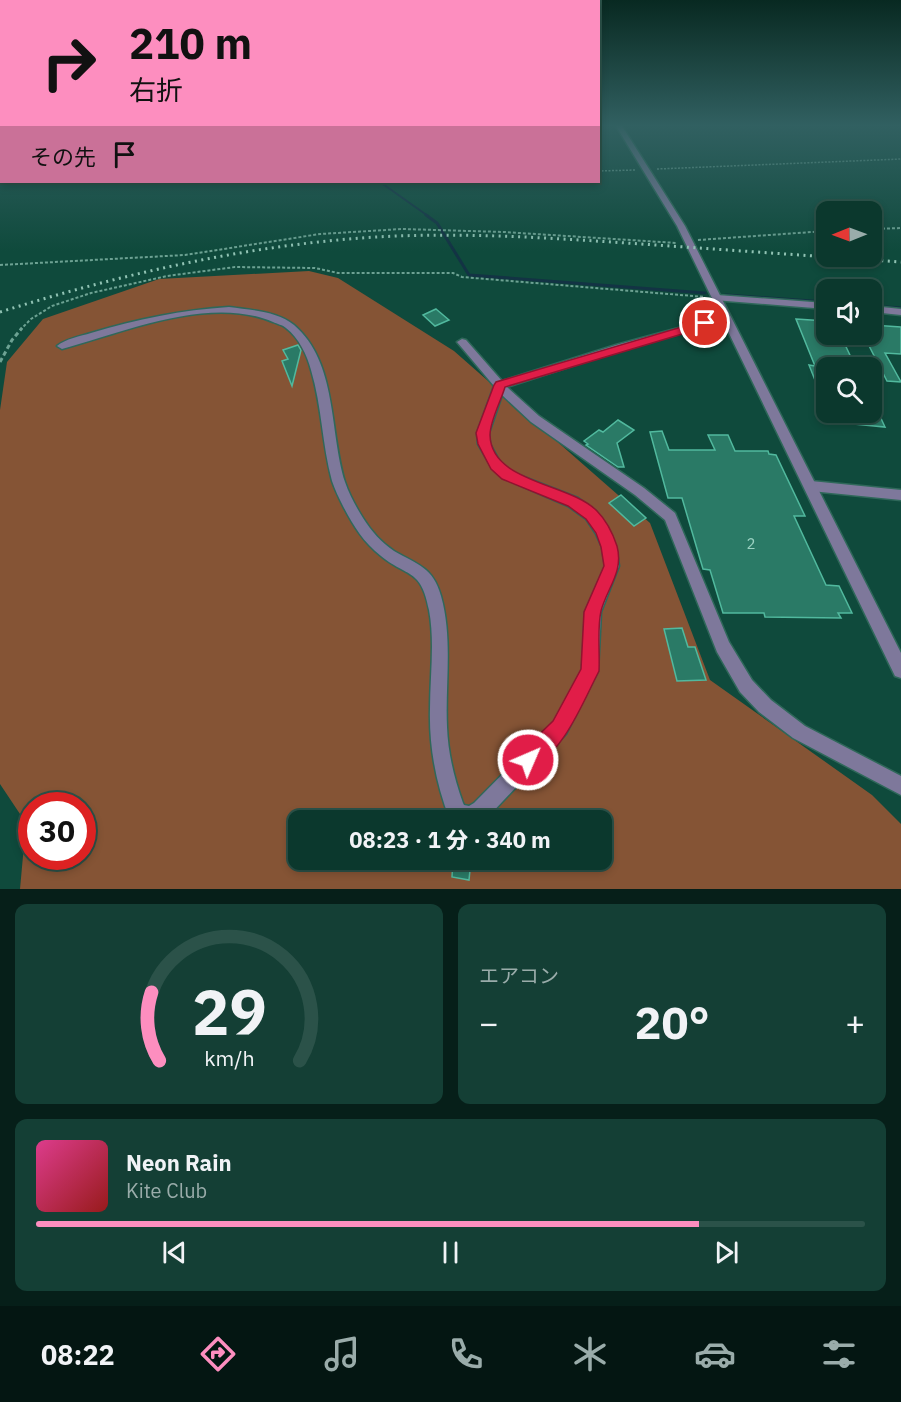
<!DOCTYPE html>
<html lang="ja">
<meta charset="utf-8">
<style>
body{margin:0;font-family:"IBM Plex Sans","Noto Sans JP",sans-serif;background:#143f35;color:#f1f3f6;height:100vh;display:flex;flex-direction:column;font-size:22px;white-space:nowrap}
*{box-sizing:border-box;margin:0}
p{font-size:20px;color:#9aacaa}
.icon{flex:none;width:33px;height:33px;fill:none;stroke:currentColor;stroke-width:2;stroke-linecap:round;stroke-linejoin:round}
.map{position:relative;height:889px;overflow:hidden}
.panel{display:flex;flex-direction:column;gap:15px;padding:15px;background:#061f19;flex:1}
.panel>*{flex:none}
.hud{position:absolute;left:0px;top:0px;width:600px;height:183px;box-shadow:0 3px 9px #0003,0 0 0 2px #2b5249;background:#fd8ebf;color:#111;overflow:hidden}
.needle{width:39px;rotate:269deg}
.controls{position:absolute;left:816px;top:201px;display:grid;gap:12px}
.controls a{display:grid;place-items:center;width:66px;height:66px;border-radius:12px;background:#0b382d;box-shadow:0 3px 9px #0003,0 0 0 2px #2b5249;font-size:30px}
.speed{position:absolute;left:18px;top:792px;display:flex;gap:12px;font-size:30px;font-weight:700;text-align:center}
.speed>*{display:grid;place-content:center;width:78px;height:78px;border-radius:50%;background:#0b382d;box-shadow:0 3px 9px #0003,0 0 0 2px #2b5249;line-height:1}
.speed .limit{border:9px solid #d22;background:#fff;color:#111}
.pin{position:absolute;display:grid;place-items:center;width:51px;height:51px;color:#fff;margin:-26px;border:3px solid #fff;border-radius:50%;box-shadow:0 2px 6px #0007}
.me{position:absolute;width:66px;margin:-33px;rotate:45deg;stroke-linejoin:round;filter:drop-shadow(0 0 4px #0008)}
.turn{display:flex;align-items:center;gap:21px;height:126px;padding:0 30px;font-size:27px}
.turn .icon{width:78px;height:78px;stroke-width:2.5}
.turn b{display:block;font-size:42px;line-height:51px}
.then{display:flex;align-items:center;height:57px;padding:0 30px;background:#0003;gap:12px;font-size:22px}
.big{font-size:45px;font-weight:800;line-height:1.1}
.panel .widget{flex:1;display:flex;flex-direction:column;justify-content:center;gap:9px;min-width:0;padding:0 21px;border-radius:12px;background:#143f35}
.panel .dial{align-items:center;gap:0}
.dial svg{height:156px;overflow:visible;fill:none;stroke:#2b5249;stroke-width:7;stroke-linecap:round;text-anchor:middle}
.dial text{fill:#f1f3f6;stroke:none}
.song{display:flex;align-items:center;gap:18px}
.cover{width:72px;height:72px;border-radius:9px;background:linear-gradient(135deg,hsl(330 70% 55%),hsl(0 70% 35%))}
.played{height:6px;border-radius:3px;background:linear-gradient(90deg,#fd8ebf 80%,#2b5249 80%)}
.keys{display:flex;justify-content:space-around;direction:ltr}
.heat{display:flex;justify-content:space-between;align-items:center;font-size:33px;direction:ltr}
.panel .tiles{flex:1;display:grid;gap:15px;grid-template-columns:1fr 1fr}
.widget:last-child{grid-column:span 2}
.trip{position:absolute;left:288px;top:810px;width:324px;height:60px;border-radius:12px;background:#0b382d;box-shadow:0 3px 9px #0003,0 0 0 2px #2b5249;font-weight:800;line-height:60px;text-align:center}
.dock{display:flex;height:96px;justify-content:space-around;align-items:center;background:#041612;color:#9aacaa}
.dock .icon{width:42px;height:42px}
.dock .on{color:#fd8ebf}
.dock b{font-size:27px;color:#f1f3f6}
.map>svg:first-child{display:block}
</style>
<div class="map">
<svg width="901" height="889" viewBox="0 0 901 889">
<rect width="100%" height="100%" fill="#0f4a3c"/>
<!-- green -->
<path fill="#855435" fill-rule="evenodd" d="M309,271L338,278L454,351L650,523L710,680L872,795L901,824V889H20L26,823L0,784V410L7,362L43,319L159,279ZM32,806H82V856H32ZM298,820H602V860H298Z"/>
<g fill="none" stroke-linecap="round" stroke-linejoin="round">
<!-- stream-far1 -->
<path stroke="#133344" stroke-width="2" d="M380,182L428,216"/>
<!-- stream -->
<g stroke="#133344" stroke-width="3">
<path d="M426,215L437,223L469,275L705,293"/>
<path d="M726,295L826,302"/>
<path d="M872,306L901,308"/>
</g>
<!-- river -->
<path fill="#133344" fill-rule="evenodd" d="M0,131H2L0,140Z"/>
</g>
<!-- building -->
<g fill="#2a7a66" stroke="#51b99e" stroke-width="1.5">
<path d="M436,309L449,320L435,326L423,315Z"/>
<path d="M796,319L826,321V334H840L856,368H826V408L809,365L815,366Z"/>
<path d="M872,325L901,327V354L885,353L901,382L887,381L863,334H872Z"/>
<path d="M298,345L301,350L292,386L282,361L288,359L283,350Z"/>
<path d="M825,412H878L885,427L824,421Z"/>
<path d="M618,420L634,430L617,443L624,467H618L586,445L588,444L584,441L599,430L603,432Z"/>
<path d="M662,431L669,450H715L708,435H728L735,451H768L769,454L776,455L805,516H794L826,585L839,586L852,613H838L841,618L765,617L764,613H723L710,570L703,569L682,498H668L650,432Z"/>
<path d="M621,495L646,518L634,526L609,503Z"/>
<path d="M682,628L688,647H695L706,680L677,681L664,629Z"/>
<path d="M453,860H471L469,880L452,877Z"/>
</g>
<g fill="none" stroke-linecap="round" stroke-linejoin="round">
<defs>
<g id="minor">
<path d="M717,295L826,303V309L714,300V296Z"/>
<path d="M872,306L901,309V315L872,312Z"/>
<path d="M229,307C250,310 277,311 294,325C338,363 329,431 345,482C349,494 356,507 363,518C371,531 382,543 394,551C418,565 433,567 441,596C453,639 445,684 447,727C448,753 454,778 463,803L464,805L469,806L474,803L554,722L582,670L585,612L605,566L602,547L596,534L586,519L568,506L503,478L492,468L478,444L477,433L494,386L457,342L462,339L466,340L502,381L616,345L723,316H729V320L624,349L507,387L539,416L644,488L675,513L729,642L752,680L771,700L805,726L901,776V795L793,738L759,712L740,692L717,652L665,520L635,495L531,422L502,395L489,433L490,444L500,462L511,472L578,498L596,511L607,527L616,547L619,566L601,612L598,671L566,734L488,817L481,820H450C436,784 429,747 430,709C430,676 435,642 429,610C421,568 408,578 381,556C363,542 353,525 343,506C339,498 335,490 332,481C322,445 322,406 311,370C307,355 299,338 286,328C283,325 277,324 273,322C210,295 124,332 62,349L57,346C65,339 81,336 91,333C137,319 182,310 229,307Z"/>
<path d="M811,481L901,490V500L811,491L806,489L805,486L806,483Z"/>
</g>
<g id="tertiary">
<path d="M616,126H622L685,226L901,653V678L895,676L677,226Z"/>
<rect x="0" y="138" width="2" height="4"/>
</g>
</defs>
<!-- minor casing -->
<use href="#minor" stroke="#2f685a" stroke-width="3"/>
<!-- tertiary casing -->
<use href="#tertiary" stroke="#2f685a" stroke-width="3"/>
<!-- path-far2 -->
<g stroke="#6da293" stroke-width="1.5" stroke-dasharray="2 1.5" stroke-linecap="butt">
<path d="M657,169L901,159"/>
<path d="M598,171L635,170"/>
</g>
<!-- path-far1 -->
<g stroke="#6da293" stroke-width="2" stroke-dasharray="3 2" stroke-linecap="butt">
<path d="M872,229L901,228"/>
<path d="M698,240L826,231"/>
<path d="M0,265L185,255L320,234L402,229L504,232L677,243"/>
<path d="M20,330L31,319L52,306L91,293L167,276L235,267L315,268L338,273H453L462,277L705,297"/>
</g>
<!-- path -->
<path stroke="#6da293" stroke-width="3" stroke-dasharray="4.5 3" stroke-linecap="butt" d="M0,362L12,340L22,328"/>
<!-- minor -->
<use href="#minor" fill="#7e789b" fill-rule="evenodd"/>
<!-- tertiary -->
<use href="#tertiary" fill="#7e789b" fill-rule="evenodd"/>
<!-- rail -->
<path stroke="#91c3b4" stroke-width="3" stroke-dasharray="2 4.5" stroke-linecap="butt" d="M0,312C122,274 247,245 376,237C465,232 552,238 641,244C728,250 814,256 901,262"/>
</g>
<!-- sky -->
<linearGradient id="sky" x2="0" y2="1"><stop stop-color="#082921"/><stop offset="0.5" stop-color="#316061"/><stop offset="1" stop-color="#316061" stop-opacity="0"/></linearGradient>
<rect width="901" height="251" fill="url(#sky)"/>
<!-- route -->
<path fill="#e11d48" stroke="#92132f" stroke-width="1.5" d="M705,320L711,323L709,326L505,387C501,401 490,421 490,435C491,483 570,483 597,511C606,520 613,534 617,546C624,572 607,588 601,611C597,629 600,652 599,671L596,677C581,707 561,756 528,770L520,767L517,760L520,753L553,721L581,669L584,612L604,566L601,547L596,533L586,519L568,506L502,479L491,469L478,444L476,433L494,385L496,382Z"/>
<g text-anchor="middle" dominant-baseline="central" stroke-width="6" stroke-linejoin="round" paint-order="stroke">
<!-- number labels -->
<g font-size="15" fill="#9bd2c2">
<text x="751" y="543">2</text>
</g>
</g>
</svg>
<div class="controls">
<a><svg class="needle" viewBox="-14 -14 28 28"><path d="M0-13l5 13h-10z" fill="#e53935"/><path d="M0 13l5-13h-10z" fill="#9aacaa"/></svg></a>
<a><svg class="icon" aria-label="sound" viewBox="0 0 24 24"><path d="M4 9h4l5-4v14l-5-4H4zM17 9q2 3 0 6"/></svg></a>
<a><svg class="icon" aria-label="search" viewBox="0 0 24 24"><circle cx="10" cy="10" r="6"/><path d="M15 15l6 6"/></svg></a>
</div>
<div class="speed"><div class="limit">30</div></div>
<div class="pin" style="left:705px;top:323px;background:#d93025"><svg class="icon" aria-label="arrive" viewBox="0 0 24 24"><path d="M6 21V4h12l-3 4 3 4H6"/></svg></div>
<svg class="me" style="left:528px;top:760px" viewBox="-20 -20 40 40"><circle r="17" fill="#e11d48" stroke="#fff" stroke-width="3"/><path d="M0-11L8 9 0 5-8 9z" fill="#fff"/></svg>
<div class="trip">08:23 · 1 分 · 340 m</div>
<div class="hud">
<div class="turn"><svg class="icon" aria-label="right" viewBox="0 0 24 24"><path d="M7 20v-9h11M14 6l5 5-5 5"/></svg><div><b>210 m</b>右折</div></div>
<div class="then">その先<svg class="icon" aria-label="arrive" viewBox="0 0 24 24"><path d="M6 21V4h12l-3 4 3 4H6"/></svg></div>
</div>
</div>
<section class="panel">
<div class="tiles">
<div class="widget dial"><svg viewBox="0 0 100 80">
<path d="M14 69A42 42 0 1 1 86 69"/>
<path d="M14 69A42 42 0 0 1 10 34" stroke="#fd8ebf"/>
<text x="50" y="56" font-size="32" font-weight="700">29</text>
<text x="50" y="72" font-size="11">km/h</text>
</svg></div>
<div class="widget"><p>エアコン</p>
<div class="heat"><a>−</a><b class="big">20°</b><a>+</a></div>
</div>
<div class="widget">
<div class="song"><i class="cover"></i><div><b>Neon Rain</b><p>Kite Club</p></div></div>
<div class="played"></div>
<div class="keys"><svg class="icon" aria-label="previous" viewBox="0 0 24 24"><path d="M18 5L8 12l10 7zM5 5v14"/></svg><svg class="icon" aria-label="pause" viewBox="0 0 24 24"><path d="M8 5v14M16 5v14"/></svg><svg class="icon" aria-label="next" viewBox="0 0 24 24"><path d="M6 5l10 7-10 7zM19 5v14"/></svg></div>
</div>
</div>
</section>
<nav class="dock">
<b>08:22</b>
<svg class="icon on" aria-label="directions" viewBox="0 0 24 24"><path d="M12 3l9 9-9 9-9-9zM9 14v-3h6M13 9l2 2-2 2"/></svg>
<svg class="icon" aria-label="music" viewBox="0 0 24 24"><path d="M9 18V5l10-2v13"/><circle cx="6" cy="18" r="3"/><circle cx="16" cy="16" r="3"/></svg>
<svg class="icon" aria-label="phone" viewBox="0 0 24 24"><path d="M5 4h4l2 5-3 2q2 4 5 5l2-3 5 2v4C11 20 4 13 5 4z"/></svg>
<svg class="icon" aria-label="climate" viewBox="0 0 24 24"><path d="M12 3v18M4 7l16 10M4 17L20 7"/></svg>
<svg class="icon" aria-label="car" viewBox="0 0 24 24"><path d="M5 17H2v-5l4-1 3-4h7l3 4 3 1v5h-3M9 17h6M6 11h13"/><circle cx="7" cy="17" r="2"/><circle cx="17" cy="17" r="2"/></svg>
<svg class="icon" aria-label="filters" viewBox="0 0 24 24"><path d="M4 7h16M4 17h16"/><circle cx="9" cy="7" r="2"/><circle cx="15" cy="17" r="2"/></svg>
</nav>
